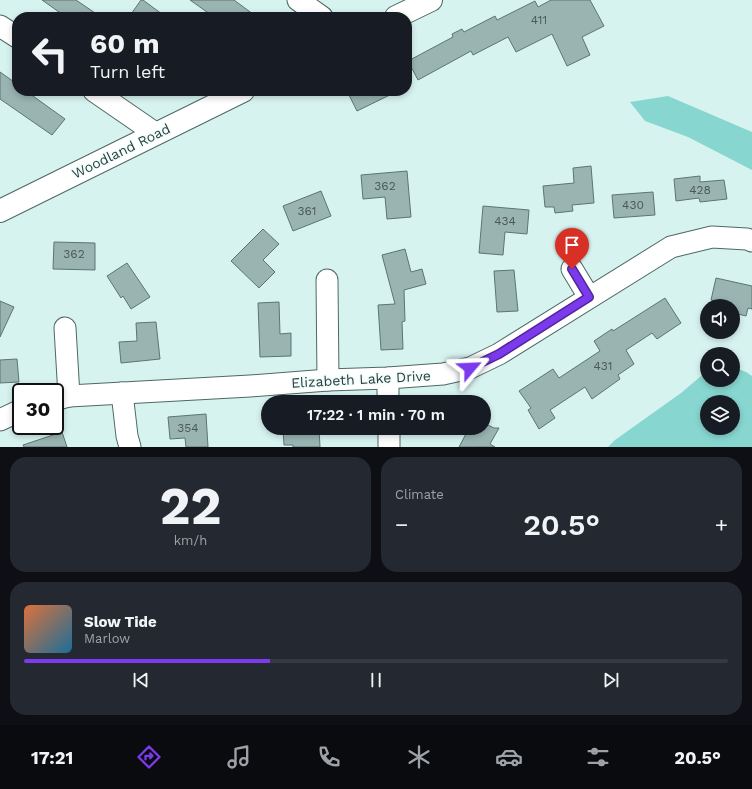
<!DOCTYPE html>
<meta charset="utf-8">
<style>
body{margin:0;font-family:"Work Sans",sans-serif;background:#242831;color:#f1f3f6;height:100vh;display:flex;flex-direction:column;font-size:15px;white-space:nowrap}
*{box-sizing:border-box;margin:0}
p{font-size:13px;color:#9ea1a6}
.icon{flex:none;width:22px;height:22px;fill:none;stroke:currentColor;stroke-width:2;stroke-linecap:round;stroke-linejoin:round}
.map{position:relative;height:447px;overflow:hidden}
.panel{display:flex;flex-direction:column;gap:10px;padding:10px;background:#0d0f14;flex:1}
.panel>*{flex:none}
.top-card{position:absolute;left:12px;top:12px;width:400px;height:84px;border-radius:16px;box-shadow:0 2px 6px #0003;background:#171b24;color:#f1f3f6;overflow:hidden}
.tools{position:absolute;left:700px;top:299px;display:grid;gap:8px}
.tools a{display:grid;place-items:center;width:40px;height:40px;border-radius:50%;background:#171b24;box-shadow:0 2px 6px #0003;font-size:20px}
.speed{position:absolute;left:12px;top:383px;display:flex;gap:8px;font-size:20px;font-weight:700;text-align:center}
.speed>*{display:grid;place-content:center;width:52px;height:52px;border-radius:50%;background:#171b24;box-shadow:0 2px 6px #0003;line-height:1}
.speed .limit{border:2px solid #111;border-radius:6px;background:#fff;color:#111}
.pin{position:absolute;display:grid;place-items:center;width:34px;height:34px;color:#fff;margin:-41px -17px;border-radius:50% 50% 50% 0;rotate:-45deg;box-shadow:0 0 4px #0007}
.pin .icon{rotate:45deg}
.me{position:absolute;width:44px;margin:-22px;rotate:64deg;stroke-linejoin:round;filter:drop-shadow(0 0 3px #0008)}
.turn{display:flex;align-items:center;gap:14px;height:84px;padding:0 12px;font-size:18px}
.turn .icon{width:52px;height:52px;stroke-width:2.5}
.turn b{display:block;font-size:28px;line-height:34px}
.big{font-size:30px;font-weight:600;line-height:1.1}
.panel .tile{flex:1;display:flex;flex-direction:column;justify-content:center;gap:6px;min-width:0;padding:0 14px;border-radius:16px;background:#242831}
.panel .dial{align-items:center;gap:0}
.dial b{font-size:52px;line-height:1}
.song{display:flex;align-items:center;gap:12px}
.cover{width:48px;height:48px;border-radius:6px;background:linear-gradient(135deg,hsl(20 70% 55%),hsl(200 70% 35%))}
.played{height:4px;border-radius:2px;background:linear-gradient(90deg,#7c3aed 35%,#363941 35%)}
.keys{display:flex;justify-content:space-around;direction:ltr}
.heat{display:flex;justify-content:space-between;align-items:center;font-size:22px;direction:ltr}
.panel .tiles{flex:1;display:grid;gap:10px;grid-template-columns:1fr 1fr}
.tile:last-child{grid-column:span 2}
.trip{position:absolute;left:261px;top:395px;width:230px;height:40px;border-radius:20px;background:#171b24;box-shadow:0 2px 6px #0003;font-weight:600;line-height:40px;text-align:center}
.menu{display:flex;height:64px;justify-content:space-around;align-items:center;background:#090b0e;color:#9ea1a6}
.menu .icon{width:28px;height:28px}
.menu .current{color:#7c3aed}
.menu b{font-size:18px;color:#f1f3f6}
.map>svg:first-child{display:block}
</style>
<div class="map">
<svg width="752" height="447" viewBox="0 0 752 447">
<rect width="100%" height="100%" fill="#d7f3f0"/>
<!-- water -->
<g fill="#87d7d0" fill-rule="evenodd">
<path d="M668,96L752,132V170L688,137L645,121L630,102Z"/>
<path d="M733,367L746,372L752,376V447H608L615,440L681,393L707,371V380H733ZM707,402H733V428H707Z"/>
</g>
<!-- building -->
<g fill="#99b4b1" stroke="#5b7572">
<path d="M42,0H76L101,17H66Z"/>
<path d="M141,0H143L166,17H129Z"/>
<path d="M190,0H234L257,17H214Z"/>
<path d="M551,0H590L604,26L582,37L590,55L567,66L552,34L516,52L508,37L473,55L471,51L418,80L408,61L453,37L452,34L462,29L464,32L495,16L497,20L535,1L538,7Z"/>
<path d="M0,72L17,84V91H26L65,119L52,135L0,99Z"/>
<path d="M347,91H398L357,111Z"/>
<path d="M591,166L594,203L572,205L573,211L555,213L554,207H545L543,186L574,183L573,168Z"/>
<path d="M407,171L411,217L387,219L385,197L363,199L361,175Z"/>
<path d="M700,176V182L724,180L727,199L700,202L699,198L676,201L674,179Z"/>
<path d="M321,191L331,216L293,231L283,206Z"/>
<path d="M653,192L655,215L614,218L612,195Z"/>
<path d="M483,206L529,210L527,234L505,232L503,255L479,253Z"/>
<path d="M263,229L279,244L263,260L275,272L259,288L231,261Z"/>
<path d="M54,242L95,243V270L53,269Z"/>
<path d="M405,249L411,272L422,269L426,284L404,290L405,321L402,322L403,349L381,350L378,305L395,304L382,255Z"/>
<path d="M127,263L150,297L131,309L123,296L121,298L107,276Z"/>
<path d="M514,270L518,311L497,312L494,271Z"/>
<path d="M716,278L752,286V309L748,308L746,316L734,313L735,306L711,300Z"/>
<path d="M665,298L681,323L657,339L652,333L626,350L634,364L618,375L620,379L592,399L585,387L550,410L555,418L539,429L528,410L531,408L519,391L553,369L559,378L600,351L594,341L612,329L613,331Z"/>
<path d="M0,301L14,307L0,337Z"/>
<path d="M279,302L280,334L291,333V356L260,357L258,303Z"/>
<path d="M156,322L160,359L121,363L119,342L137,341L136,323Z"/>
<path d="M17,359L19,382L0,383V360Z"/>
<path d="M206,414L208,447H186L185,438L170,439L168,417Z"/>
<path d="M484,423L494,428H499L490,444L495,447H459L467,432L471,434L474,428H484Z"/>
<path d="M293,428H319L320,447H293V445H284L283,430H293Z"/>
<path d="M62,432L67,447H24L23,445Z"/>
</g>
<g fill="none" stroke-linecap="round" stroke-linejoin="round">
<defs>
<g id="minor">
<path d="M298,0L322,17"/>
<path d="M0,26L17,37"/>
<path d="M94,91L155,133"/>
<path d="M572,269L589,297"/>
<path d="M327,280L328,380"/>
<path d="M65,328L69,396"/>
<path d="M388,378V402"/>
<path d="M122,393L127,436L130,447"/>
<path d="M55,400L69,396L250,386L328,380L388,378L443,374L470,368L499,354L671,247L712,237L747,239L752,241"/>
<path d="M0,420L21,410"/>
<path d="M389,428V447"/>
</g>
<g id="major">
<path d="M396,17L431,0"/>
<path d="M0,211L243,91"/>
</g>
</defs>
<!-- minor casing -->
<use href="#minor" stroke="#4e6865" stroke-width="23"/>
<!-- major casing -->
<use href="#major" stroke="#4e6865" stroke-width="24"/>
<!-- minor -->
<use href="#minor" stroke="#fff" stroke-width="21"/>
<!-- major -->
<use href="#major" stroke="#fff" stroke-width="22"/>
</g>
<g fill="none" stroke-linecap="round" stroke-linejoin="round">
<defs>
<path id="route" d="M470,368L499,354L589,297L572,269"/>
</defs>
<!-- route casing -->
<use href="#route" stroke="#51269a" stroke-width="10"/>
<!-- route -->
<use href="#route" stroke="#7c3aed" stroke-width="7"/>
</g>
<g text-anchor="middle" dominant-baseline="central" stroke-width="3" stroke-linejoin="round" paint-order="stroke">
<!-- number labels -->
<g font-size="12" fill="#4a5a58">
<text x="539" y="20">411</text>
<text x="385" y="186">362</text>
<text x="700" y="190">428</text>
<text x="633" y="205">430</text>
<text x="307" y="211">361</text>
<text x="505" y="221">434</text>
<text x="74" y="254">362</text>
<text x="603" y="366">431</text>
<text x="188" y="428">354</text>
</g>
<!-- street labels -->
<g font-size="14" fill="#303c3a" stroke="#edfefc">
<text transform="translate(121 151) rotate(-26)">Woodland Road</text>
<text transform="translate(361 379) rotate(-3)">Elizabeth Lake Drive</text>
</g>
</g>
</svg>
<div class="tools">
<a><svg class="icon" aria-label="sound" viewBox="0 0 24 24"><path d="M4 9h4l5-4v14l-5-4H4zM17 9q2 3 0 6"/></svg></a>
<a><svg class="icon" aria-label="search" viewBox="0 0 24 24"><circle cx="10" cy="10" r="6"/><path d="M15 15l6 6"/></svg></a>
<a><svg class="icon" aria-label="layers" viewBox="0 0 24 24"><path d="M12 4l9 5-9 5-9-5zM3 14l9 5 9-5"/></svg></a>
</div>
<div class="speed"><div class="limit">30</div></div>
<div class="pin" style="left:572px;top:269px;background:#d93025"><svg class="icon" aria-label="arrive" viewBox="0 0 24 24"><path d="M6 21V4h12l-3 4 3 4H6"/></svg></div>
<svg class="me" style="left:470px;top:368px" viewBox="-20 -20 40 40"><path d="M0-17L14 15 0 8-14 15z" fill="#7c3aed" stroke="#fff" stroke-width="4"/></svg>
<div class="trip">17:22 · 1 min · 70 m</div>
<div class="top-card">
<div class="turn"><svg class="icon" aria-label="left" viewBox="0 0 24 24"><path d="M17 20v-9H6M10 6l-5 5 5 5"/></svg><div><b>60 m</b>Turn left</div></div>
</div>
</div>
<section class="panel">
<div class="tiles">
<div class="tile dial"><b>22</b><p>km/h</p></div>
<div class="tile"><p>Climate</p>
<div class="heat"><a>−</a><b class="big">20.5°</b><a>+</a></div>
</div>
<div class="tile">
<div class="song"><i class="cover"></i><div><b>Slow Tide</b><p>Marlow</p></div></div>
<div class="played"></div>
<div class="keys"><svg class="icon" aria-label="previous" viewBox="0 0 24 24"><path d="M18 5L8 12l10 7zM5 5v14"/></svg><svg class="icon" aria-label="pause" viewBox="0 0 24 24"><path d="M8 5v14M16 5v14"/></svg><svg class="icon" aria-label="next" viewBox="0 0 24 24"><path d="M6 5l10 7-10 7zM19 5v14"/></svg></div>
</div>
</div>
</section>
<nav class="menu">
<b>17:21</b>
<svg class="icon current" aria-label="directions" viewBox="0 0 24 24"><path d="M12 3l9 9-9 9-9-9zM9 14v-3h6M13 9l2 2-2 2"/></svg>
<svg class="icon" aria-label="music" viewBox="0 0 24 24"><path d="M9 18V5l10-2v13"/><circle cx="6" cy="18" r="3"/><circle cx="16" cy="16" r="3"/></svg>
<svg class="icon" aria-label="phone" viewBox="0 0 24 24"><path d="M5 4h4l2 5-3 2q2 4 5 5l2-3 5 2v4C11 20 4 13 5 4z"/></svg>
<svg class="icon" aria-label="climate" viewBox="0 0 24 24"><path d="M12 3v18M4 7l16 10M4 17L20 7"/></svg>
<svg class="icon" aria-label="car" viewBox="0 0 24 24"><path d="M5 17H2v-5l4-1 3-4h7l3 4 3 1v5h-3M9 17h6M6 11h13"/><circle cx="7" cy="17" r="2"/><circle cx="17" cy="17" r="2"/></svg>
<svg class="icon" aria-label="filters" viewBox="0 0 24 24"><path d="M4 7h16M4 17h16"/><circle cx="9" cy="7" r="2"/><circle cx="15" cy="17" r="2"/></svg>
<b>20.5°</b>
</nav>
